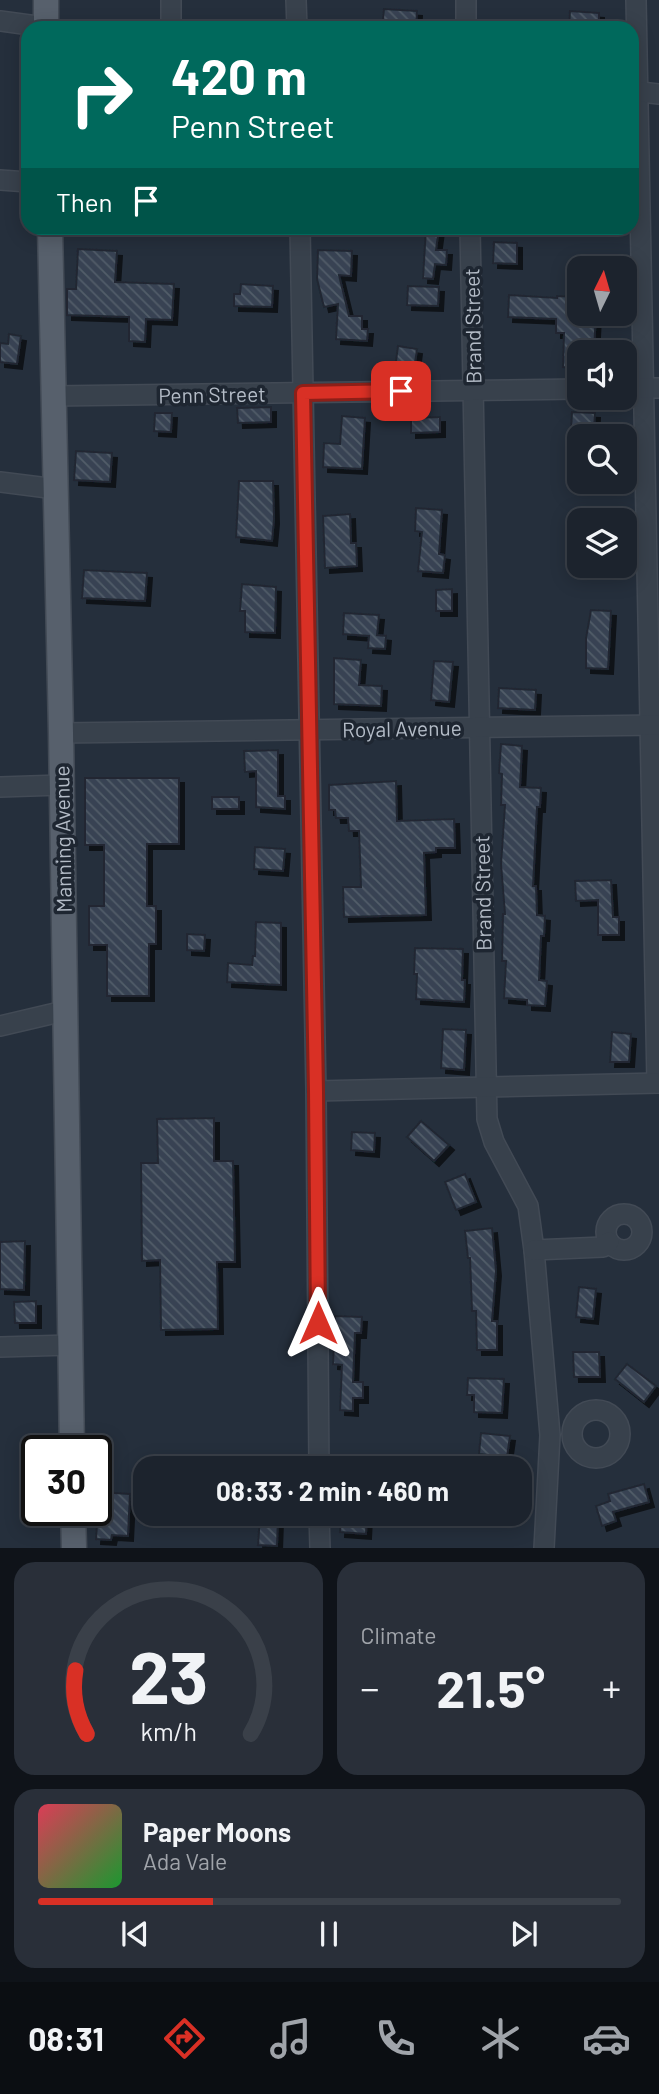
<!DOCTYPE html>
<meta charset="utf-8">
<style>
body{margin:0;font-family:Barlow,sans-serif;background:#292f39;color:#f1f3f6;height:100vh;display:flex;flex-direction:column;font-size:26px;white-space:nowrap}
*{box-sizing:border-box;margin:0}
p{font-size:23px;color:#a0a4aa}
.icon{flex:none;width:38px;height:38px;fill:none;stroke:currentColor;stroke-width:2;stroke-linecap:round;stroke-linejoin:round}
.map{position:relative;height:1548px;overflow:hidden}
.panel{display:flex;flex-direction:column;gap:14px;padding:14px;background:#0f1319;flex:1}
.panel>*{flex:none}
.guide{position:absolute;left:21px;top:21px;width:618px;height:214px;border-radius:21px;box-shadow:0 4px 18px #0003,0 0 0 2px #3a4049;background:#00695c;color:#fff;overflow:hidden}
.needle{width:46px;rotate:5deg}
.controls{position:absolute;left:567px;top:256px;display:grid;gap:14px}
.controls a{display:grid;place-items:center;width:70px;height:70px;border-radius:14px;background:#1c232d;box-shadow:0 4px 18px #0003,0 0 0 2px #3a4049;font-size:35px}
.speed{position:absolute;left:21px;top:1435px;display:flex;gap:14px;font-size:35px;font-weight:700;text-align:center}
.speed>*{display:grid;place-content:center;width:91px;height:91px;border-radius:50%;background:#1c232d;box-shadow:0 4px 18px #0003,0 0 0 2px #3a4049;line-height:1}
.speed .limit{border:4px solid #111;border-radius:10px;background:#fff;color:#111}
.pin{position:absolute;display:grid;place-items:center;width:60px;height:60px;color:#fff;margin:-30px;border-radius:14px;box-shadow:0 4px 10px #0006}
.me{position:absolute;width:77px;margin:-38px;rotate:0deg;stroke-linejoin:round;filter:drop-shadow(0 0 5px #0008)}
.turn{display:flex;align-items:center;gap:24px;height:147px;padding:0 35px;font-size:32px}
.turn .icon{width:91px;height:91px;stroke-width:2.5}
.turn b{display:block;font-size:49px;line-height:60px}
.then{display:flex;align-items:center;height:66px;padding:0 35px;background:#0003;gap:14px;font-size:26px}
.big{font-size:52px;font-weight:700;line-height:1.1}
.panel .tile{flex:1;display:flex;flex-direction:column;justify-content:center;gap:10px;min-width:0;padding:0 24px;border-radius:21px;background:#292f39}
.panel .dial{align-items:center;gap:0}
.dial svg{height:182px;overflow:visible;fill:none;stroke:#3a4049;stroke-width:7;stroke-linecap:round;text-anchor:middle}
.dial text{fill:#f1f3f6;stroke:none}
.song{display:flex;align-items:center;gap:21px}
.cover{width:84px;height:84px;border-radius:10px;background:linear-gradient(135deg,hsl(350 70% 55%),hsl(130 70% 35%))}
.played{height:7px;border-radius:4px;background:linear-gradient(90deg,#d93025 30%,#3a4049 30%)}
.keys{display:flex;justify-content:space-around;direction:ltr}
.heat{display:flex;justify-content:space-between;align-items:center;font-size:38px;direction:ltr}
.panel .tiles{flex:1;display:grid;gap:14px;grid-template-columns:1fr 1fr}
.tile:last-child{grid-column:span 2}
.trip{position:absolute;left:133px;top:1456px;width:399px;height:70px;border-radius:21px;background:#1c232d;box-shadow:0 4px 18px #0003,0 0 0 2px #3a4049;font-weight:700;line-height:70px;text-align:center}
.dock{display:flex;height:112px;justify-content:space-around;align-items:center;background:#0b0e12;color:#a0a4aa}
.dock .icon{width:49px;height:49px}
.dock .active{color:#d93025}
.dock b{font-size:32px;color:#f1f3f6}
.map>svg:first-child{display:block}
</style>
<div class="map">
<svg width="659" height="1548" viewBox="0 0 659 1548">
<defs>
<pattern id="building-back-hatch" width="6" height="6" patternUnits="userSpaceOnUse" patternTransform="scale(1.75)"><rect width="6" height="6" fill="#374352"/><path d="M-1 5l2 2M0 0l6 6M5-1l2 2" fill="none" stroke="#525c69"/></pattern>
<filter id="shadow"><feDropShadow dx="5" dy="5" stdDeviation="0" flood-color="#0009"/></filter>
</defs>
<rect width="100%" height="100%" fill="#252f3c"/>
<!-- building -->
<g fill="url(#building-back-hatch)" stroke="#202833" stroke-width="2" filter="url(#shadow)">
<path d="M384,9L417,11L416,28H382Z"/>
<path d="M570,11L599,13V28H569Z"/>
<path d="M426,228H439L436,250H447L446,265L435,264L433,279L423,278Z"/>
<path d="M494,242L517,243V264L493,263Z"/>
<path d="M78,249L117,251L115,282L174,284L172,320L146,319L145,342L129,341V317L67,315V289H76Z"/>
<path d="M318,250L352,251L351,276L339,275L349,316H362V329H368L367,341L336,339L338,304L324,307L317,279Z"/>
<path d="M241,284L273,286L272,307L234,306V294H240Z"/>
<path d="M408,286L439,287L438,306L407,305Z"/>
<path d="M509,295L557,298V296L579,297V313H596L594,352H579V368L563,367L564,333H556V319L508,317Z"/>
<path d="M9,334L21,336L17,364L0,362V343L8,344Z"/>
<path d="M398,346L417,349L414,371L395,368Z"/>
<path d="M271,407V422L238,423L237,408Z"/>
<path d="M572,412L595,413L594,432L571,430Z"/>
<path d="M155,413H172L171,432L154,431Z"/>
<path d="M342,416L365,418L362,469L323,467L324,443L340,444Z"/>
<path d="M440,417V432L411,433V418Z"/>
<path d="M76,451L112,453L110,482L74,480Z"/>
<path d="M239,481H273L274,519L272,541L236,537Z"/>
<path d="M586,507L612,508V520H585Z"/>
<path d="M416,508L442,510L439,554L445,555L443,573L418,571L422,532L415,531Z"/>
<path d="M350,514L351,543H356L357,566L325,568L323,516Z"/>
<path d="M84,570L147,573L145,601L82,598Z"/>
<path d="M242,584L276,587L275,633L245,632V611H240Z"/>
<path d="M452,589V611H436V590Z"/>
<path d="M591,610L611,611L608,669L586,668V638Z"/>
<path d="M344,613L379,615L377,635L386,636L385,649L368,648L369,636L343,634Z"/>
<path d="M334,658L361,660L359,685L382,686L381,706L334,704Z"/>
<path d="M434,661L453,662L449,702L431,700Z"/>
<path d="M499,688L536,690L535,710L498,708Z"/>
<path d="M501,744L522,746L520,787L541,788L540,807H537L533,886H536L537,915L545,916L544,936H541L539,980L547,981L545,1006L527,1005V1000L504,998L506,961H502L503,914H505L501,864L505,805H501L502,774L499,773Z"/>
<path d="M278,750V796H285V809L256,807V771L245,772L244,751Z"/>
<path d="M85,778H179V844H147V906H156V944H149V996H107V945H89V906H104V845H85Z"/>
<path d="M396,781L397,821L454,819L455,848H436V852L424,853L426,915L344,917L343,887H361L359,831H349L348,818H336L335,810H329V785Z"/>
<rect x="212" y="797" width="27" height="12"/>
<path d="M255,847L285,849L283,871L254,869Z"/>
<path d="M611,880L613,917H619V935H598V900L576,901L575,881Z"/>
<path d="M256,922L281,923V985L227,982L228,963L252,965L253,956H255Z"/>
<path d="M187,934L205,935L204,951L187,950Z"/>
<path d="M415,948L463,949L462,980H465L464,1002L416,999L417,974H414Z"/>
<path d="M443,1029L466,1030L464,1070L441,1068Z"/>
<path d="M612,1032L631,1034L629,1062H610Z"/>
<path d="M214,1118V1161H233L235,1262H217L218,1329L161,1330L160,1260L142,1261L141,1163H158L157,1119Z"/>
<path d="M421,1121L449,1145L434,1161L407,1137Z"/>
<path d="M352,1132L375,1133L374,1152L351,1150Z"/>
<path d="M465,1174L476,1202L456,1210L445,1182Z"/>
<path d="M492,1228L496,1271L492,1321H497V1350H477L476,1311H472L470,1258H468L465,1231Z"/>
<path d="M25,1241L24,1290L0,1289V1242Z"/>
<path d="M579,1287L596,1289L593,1319L576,1317Z"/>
<path d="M36,1301V1323H15L14,1302Z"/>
<path d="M335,1316L362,1317L361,1333H355L353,1382H363V1398H353V1411L340,1410L342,1365L333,1364Z"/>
<path d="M573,1352H599L600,1377H574Z"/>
<path d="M627,1364L656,1386L644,1402L615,1379Z"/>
<path d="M468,1378L504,1379L502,1413L474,1412V1395H467Z"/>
<path d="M481,1433L510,1436L507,1457L479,1454Z"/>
<path d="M644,1484L649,1502L613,1512L616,1521L602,1526L596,1506L610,1501L608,1494Z"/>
<path d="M99,1492L130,1494L128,1536L112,1535L111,1540L96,1539Z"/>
<path d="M341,1514H367L366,1534L340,1532Z"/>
<path d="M260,1516L278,1517L277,1546L258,1545Z"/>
</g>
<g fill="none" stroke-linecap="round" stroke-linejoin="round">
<defs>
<g id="minor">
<path d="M171,0V28"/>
<path d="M296,0L297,28"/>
<path d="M466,0V28"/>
<path d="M636,0L657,1083"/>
<path d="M0,21L52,28"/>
<path d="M632,91L659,94"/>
<path d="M0,180L28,182"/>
<path d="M300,228L316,1091L319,1468"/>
<path d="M470,228L487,1119L494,1142L528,1206L534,1250L550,1435L544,1548"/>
<path d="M625,388H659"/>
<path d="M54,396L579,389"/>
<path d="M0,482L56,489"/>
<path d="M61,733L659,725"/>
<path d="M0,787L61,785"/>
<path d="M0,1026L64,1011"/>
<path d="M316,1091L659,1083"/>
<circle cx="624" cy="1232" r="18"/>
<path d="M534,1250L603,1247L609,1242"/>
<path d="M0,1347L70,1345"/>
<circle cx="596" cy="1434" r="24"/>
<path d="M319,1514L320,1548"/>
</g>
<g id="major">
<path d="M46,0V28"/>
<path d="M50,228L61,733L72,1451"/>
<path d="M73,1510L74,1548"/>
</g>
</defs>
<!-- minor casing -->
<use href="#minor" stroke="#424a55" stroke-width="22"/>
<!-- major casing -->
<use href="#major" stroke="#424a55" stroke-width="27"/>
<!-- minor -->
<use href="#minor" stroke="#38414c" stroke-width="19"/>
<!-- major -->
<use href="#major" stroke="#57606c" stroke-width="24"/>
</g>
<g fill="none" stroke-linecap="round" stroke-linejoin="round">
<defs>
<path id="route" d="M318,1323L316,1091L303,393L401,391"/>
</defs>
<!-- route casing -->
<use href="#route" stroke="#8d1f18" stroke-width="18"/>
<!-- route -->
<use href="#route" stroke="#d93025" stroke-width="12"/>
</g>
<g text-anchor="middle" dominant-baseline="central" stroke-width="7" stroke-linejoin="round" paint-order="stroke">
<!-- street labels -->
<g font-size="21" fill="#b4bcc7" stroke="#1e2631">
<text transform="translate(472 326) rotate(-91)">Brand Street</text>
<text transform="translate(212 394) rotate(-1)">Penn Street</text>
<text transform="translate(402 728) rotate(-1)">Royal Avenue</text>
<text transform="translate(62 839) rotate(-91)">Manning Avenue</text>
<text transform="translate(482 893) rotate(-91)">Brand Street</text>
</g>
</g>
</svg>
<div class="controls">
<a><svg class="needle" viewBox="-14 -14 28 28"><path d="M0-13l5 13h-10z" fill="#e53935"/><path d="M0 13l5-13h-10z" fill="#a0a4aa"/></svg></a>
<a><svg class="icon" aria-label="sound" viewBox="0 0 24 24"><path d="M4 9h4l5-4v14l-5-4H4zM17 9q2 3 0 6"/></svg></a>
<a><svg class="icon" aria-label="search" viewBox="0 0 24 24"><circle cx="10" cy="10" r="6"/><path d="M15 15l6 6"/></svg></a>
<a><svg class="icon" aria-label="layers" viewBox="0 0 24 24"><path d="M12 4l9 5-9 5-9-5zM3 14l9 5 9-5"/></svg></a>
</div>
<div class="speed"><div class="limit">30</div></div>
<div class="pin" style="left:401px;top:391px;background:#d93025"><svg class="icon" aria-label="arrive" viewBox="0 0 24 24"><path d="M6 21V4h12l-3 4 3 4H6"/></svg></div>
<svg class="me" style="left:318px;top:1323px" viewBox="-20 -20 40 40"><path d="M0-17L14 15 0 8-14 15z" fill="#d93025" stroke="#fff" stroke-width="4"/></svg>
<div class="trip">08:33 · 2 min · 460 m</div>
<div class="guide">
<div class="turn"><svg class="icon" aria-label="right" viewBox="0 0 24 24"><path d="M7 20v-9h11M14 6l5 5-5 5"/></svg><div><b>420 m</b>Penn Street</div></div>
<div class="then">Then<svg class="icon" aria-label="arrive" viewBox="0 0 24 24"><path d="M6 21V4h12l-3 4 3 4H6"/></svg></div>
</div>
</div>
<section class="panel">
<div class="tiles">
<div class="tile dial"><svg viewBox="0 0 100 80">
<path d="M14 69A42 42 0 1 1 86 69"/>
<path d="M14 69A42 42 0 0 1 9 41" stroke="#d93025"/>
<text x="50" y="56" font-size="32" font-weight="700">23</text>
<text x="50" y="72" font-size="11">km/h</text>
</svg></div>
<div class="tile"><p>Climate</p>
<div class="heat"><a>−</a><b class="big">21.5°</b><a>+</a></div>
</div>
<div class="tile">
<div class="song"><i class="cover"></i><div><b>Paper Moons</b><p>Ada Vale</p></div></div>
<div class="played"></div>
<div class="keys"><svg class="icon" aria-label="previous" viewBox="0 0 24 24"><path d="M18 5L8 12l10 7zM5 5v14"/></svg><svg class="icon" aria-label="pause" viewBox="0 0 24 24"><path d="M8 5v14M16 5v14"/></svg><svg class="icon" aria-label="next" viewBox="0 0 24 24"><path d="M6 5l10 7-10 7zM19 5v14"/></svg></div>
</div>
</div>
</section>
<nav class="dock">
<b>08:31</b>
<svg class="icon active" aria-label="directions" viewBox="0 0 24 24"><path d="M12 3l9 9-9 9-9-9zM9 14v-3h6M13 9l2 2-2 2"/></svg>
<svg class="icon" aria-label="music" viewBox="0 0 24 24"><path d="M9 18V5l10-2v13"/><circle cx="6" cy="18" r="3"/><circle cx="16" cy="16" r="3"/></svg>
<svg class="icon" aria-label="phone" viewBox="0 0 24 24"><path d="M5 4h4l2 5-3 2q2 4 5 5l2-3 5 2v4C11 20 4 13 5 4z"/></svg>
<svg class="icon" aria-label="climate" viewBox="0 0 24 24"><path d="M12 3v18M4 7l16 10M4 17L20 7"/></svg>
<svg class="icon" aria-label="car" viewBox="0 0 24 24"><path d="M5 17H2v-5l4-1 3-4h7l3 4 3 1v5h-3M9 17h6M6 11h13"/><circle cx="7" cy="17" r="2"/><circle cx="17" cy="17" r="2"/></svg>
</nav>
